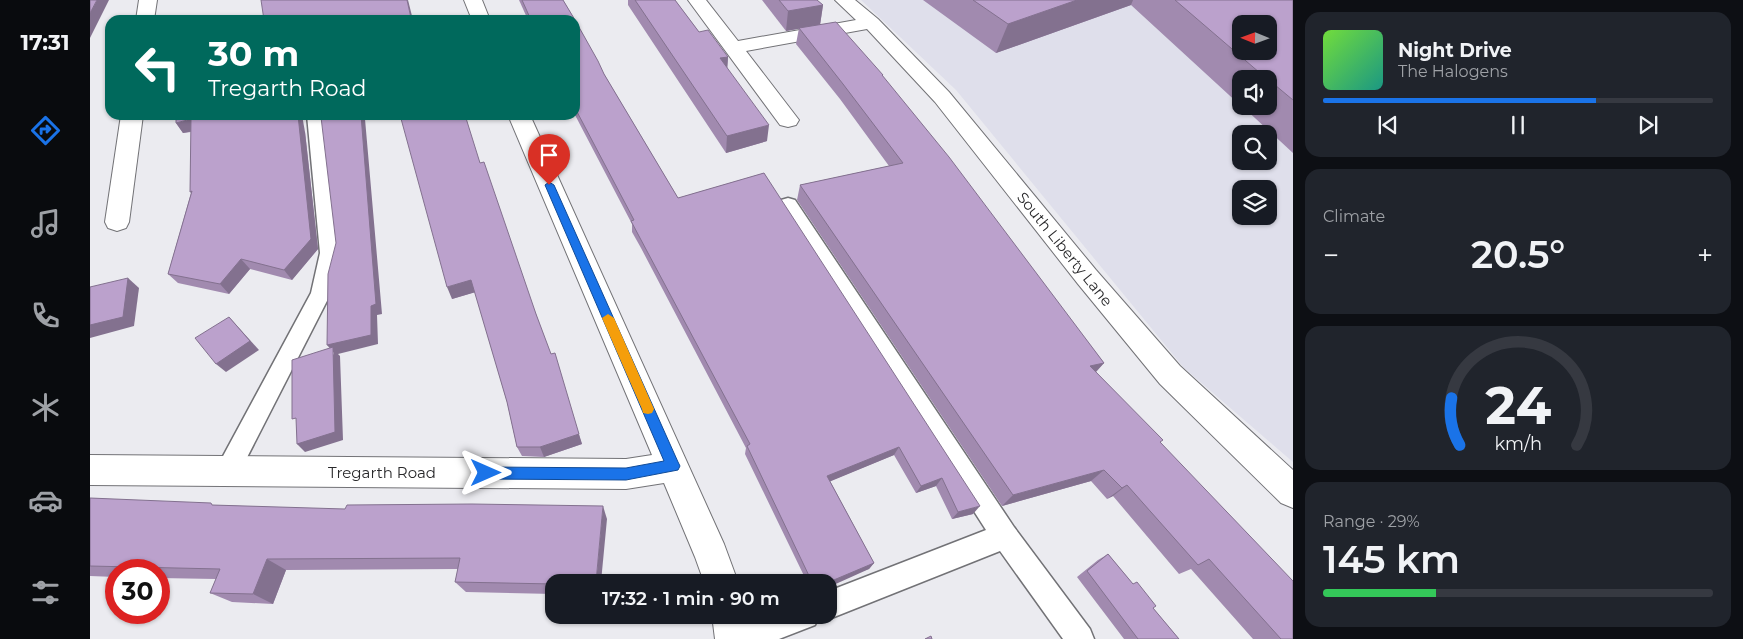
<!DOCTYPE html>
<meta charset="utf-8">
<style>
body{margin:0;font-family:Montserrat,sans-serif;background:#20242c;color:#f1f3f6;height:100vh;display:flex;flex-direction:column;font-size:19px;white-space:nowrap}
*{box-sizing:border-box;margin:0}
p{font-size:16px;color:#9ea1a6}
.icon{flex:none;width:28px;height:28px;fill:none;stroke:currentColor;stroke-width:2;stroke-linecap:round;stroke-linejoin:round}
.map{position:relative;flex:1;overflow:hidden}
.sheet{display:flex;flex-direction:column;gap:12px;padding:12px;background:#0d0f14;width:450px}
.sheet>*{flex:none}
.hud{position:absolute;left:15px;top:15px;width:475px;height:105px;border-radius:15px;box-shadow:0 1px 4px #0004;background:#00695c;color:#fff;overflow:hidden}
.needle{width:32px;rotate:271deg}
.controls{position:absolute;left:1142px;top:15px;display:grid;gap:10px}
.controls a{display:grid;place-items:center;width:45px;height:45px;border-radius:10px;background:#171b24;box-shadow:0 1px 4px #0004;font-size:25px}
.speed{position:absolute;left:15px;top:559px;display:flex;gap:10px;font-size:25px;font-weight:700;text-align:center}
.speed>*{display:grid;place-content:center;width:65px;height:65px;border-radius:50%;background:#171b24;box-shadow:0 1px 4px #0004;line-height:1}
.speed .limit{border:8px solid #d22;background:#fff;color:#111}
.pin{position:absolute;display:grid;place-items:center;width:42px;height:42px;color:#fff;margin:-51px -21px;border-radius:50% 50% 50% 0;rotate:-45deg;box-shadow:0 0 5px #0007}
.pin .icon{rotate:45deg}
.me{position:absolute;width:55px;margin:-28px;rotate:90deg;stroke-linejoin:round;filter:drop-shadow(0 0 4px #0008)}
.turn{display:flex;align-items:center;gap:18px;height:105px;padding:0 20px;font-size:22px}
.turn .icon{width:65px;height:65px;stroke-width:2.5}
.turn b{display:block;font-size:35px;line-height:42px}
.big{font-size:38px;font-weight:600;line-height:1.1}
.sheet .widget{flex:1;display:flex;flex-direction:column;justify-content:center;gap:8px;min-width:0;padding:0 18px;border-radius:15px;background:#20242c}
.sheet .dial{align-items:center;gap:0}
.dial svg{height:130px;overflow:visible;fill:none;stroke:#363941;stroke-width:7;stroke-linecap:round;text-anchor:middle}
.dial text{fill:#f1f3f6;stroke:none}
.song{display:flex;align-items:center;gap:15px}
.cover{width:60px;height:60px;border-radius:8px;background:linear-gradient(135deg,hsl(100 70% 55%),hsl(170 70% 35%))}
.played{height:5px;border-radius:2px;background:linear-gradient(90deg,#1a73e8 70%,#363941 70%)}
.keys{display:flex;justify-content:space-around;direction:ltr}
.heat{display:flex;justify-content:space-between;align-items:center;font-size:28px;direction:ltr}
.charge{height:8px;border-radius:4px;background:linear-gradient(90deg,#34c759 29%,#363941 0)}
.trip{position:absolute;left:455px;top:574px;width:292px;height:50px;border-radius:15px;background:#171b24;box-shadow:0 1px 4px #0004;font-weight:600;line-height:50px;text-align:center}
main{display:flex;flex:1;min-height:0}
.tabs{display:flex;flex-direction:column;width:90px;justify-content:space-around;align-items:center;background:#090b0e;color:#9ea1a6}
.tabs .icon{width:35px;height:35px}
.tabs .current{color:#1a73e8}
.tabs b{font-size:22px;color:#f1f3f6}
.map>svg:first-child{display:block}
</style>
<main>
<nav class="tabs">
<b>17:31</b>
<svg class="icon current" aria-label="directions" viewBox="0 0 24 24"><path d="M12 3l9 9-9 9-9-9zM9 14v-3h6M13 9l2 2-2 2"/></svg>
<svg class="icon" aria-label="music" viewBox="0 0 24 24"><path d="M9 18V5l10-2v13"/><circle cx="6" cy="18" r="3"/><circle cx="16" cy="16" r="3"/></svg>
<svg class="icon" aria-label="phone" viewBox="0 0 24 24"><path d="M5 4h4l2 5-3 2q2 4 5 5l2-3 5 2v4C11 20 4 13 5 4z"/></svg>
<svg class="icon" aria-label="climate" viewBox="0 0 24 24"><path d="M12 3v18M4 7l16 10M4 17L20 7"/></svg>
<svg class="icon" aria-label="car" viewBox="0 0 24 24"><path d="M5 17H2v-5l4-1 3-4h7l3 4 3 1v5h-3M9 17h6M6 11h13"/><circle cx="7" cy="17" r="2"/><circle cx="17" cy="17" r="2"/></svg>
<svg class="icon" aria-label="filters" viewBox="0 0 24 24"><path d="M4 7h16M4 17h16"/><circle cx="9" cy="7" r="2"/><circle cx="15" cy="17" r="2"/></svg>
</nav>
<div class="map">
<svg width="1203" height="639" viewBox="0 0 1203 639">
<rect width="100%" height="100%" fill="#ebebf0"/>
<!-- built -->
<path fill="#dfdfeb" fill-rule="evenodd" d="M771,0H1203V462L1094,368L866,90ZM1151,24H1179V51H1151ZM1151,79H1179V106H1151ZM1151,134H1179V161H1151ZM1151,189H1179V216H1151Z"/>
<g fill="none" stroke-linecap="round" stroke-linejoin="round">
<defs>
<g id="service">
<path d="M217,115H233L250,253L241,293L146,479L137,483L128,479L125,471L221,293L230,253Z"/>
<path d="M698,198L705,200L924,527L1000,629L1004,639H973L910,551L739,619L730,615H739V591L896,530L691,210L689,205L691,200Z"/>
<path d="M677,615H729L725,625L689,639H637L641,629Z"/>
</g>
<g id="minor">
<path d="M49,0H67L64,20H46Z"/>
<path d="M374,0H392L400,20H382Z"/>
<path d="M598,0H616L648,41L766,20L745,0H765L788,19L859,92L1006,270L1090,366L1203,470V508L1191,503L1070,384L988,284L845,102L777,29L656,51L709,120L706,125L698,127L690,125Z"/>
<path d="M31,115H53L39,222L36,228L27,231L18,228L15,222Z"/>
<path d="M418,115H440L634,544L648,582H614L605,557L574,483L536,489L0,485V455L536,459L562,455Z"/>
<path d="M622,615H658L661,639H625Z"/>
</g>
</defs>
<!-- service casing -->
<use href="#service" stroke="#727276" stroke-width="3"/>
<!-- minor casing -->
<use href="#minor" stroke="#727276" stroke-width="2"/>
<!-- service -->
<use href="#service" fill="#fff" fill-rule="evenodd"/>
<!-- minor -->
<use href="#minor" fill="#fff" fill-rule="evenodd"/>
</g>
<!-- wall -->
<g fill="#a18aaf">
<path d="M429,0H473L485,20H438Z"/>
<path d="M538,0H585L609,32L638,57L637,68L677,141L636,153L538,5Z"/>
<path d="M672,0H727L733,5L730,25L696,31Z"/>
<path d="M833,0H1203V153L1152,106H1179V79H1151V106L1041,5L906,53Z"/>
<path d="M485,20L514,74L588,198L674,173L883,514L862,519L846,486L826,493L804,455L740,481L784,563L779,569L739,582H717L655,454L656,448L551,248L542,232V224L485,115Z"/>
<path d="M709,28L793,75V77L1014,363L1006,372L1070,442L1203,639H1163L1101,569L1089,574L1023,496L1017,499L1001,481L912,506L707,200L710,185L799,166L750,99L706,44Z"/>
<path d="M86,123L215,132L228,249L202,280L160,269L139,294L88,283L78,274L101,193L100,192L101,132L93,133Z"/>
<path d="M390,163L446,314L492,444L454,457L432,456L427,447L417,402L385,292L362,299Z"/>
<path d="M0,498L124,505L517,519L464,582V594L376,592L365,582L368,569L196,570L183,604L142,602L120,593L126,579L69,578V570H26V577L0,576Z"/>
<path d="M1018,554L1063,608L1089,639H1034L987,577L1008,560Z"/>
</g>
<!-- shaded-wall -->
<g fill="#83718f">
<path d="M7,0H19L0,38V13Z"/>
<path d="M317,0H318L323,20H321Z"/>
<path d="M987,0H1043L1041,5L906,53L918,24Z"/>
<path d="M733,5L730,25L696,31L698,11Z"/>
<path d="M638,57L637,73L630,58Z"/>
<path d="M208,115H212L215,132L228,249L202,280L194,270Z"/>
<path d="M271,115H273L275,119L292,314L287,315L288,344L248,354L250,356L253,440L215,452L207,444L244,353L237,345Z"/>
<path d="M101,119L109,130L93,133L86,123Z"/>
<path d="M679,125L677,141L636,153L637,136Z"/>
<path d="M151,259L160,269L139,294L130,284Z"/>
<path d="M38,278L49,288L44,326L0,338V325Z"/>
<path d="M381,280L386,292L362,299L357,287Z"/>
<path d="M139,317L169,350L136,372L126,364Z"/>
<path d="M1014,363L1002,376L1000,366Z"/>
<path d="M489,434L492,444L454,457L450,447Z"/>
<path d="M809,447L804,455L734,484L737,476Z"/>
<path d="M1014,470L1001,481L912,506L923,495Z"/>
<path d="M852,478L846,486L826,493L831,486Z"/>
<path d="M1037,485L1023,496L1017,499L1032,488Z"/>
<path d="M513,506L517,519L511,582H506Z"/>
<path d="M890,506L883,514L862,519L868,512Z"/>
<path d="M177,559L196,570L183,604L163,594Z"/>
<path d="M784,563L779,569L739,587V582Z"/>
</g>
<!-- building -->
<g fill="#bba1cc" stroke="#83718f" fill-rule="evenodd">
<path d="M0,0H7L0,13Z"/>
<path d="M171,0H317L321,18V20H174Z"/>
<path d="M432,0H473L485,20H441Z"/>
<path d="M545,0H585L609,32L618,30L638,57L630,58L679,125L637,136Z"/>
<path d="M689,0H727L733,5L698,11Z"/>
<path d="M883,0H987L918,24Z"/>
<path d="M1085,0H1203V100L1179,80V79H1177ZM1151,24H1179V51H1151Z"/>
<path d="M485,20L508,61L514,74L588,198L674,173L890,506L868,512L852,478L831,486L809,447L737,476L784,563L739,582H722L657,446L660,444L550,238L541,221L544,220L485,108Z"/>
<path d="M746,22L793,75H792L859,157L1014,363L1000,366L1073,440L1070,442L1203,581V639H1191L1119,559L1108,565L1037,485L1032,488L1014,470L923,495L710,185L813,163L753,84L709,28Z"/>
<path d="M86,115H208L221,239L194,270L151,259L130,284L78,274L102,191L100,192L101,119L86,123Z"/>
<path d="M241,115H271L286,304L281,306V335L237,345L238,274L246,243L231,117Z"/>
<path d="M310,115H375L390,163L394,162L446,314L461,354L465,353L489,434L450,447H427L417,402L381,280L357,287Z"/>
<path d="M38,278L33,317L0,325V287Z"/>
<path d="M139,317L160,341L126,364L105,338Z"/>
<path d="M243,347L245,432L207,444L206,418L202,419V360Z"/>
<path d="M0,498L121,503L122,505L255,509L257,505L382,504L513,506L506,582H464V584L365,582L370,558L177,559L163,594L120,593L130,569L0,566Z"/>
<path d="M1018,554L1043,584L1047,582L1066,606L1063,608L1089,639H1048L997,571Z"/>
<path d="M841,636L842,639H835Z"/>
</g>
<!-- route -->
<path fill="#1a73e8" stroke="#114b97" d="M459,182L464,185L588,462L590,466L588,470L536,480L396,479L392,477L390,473L392,469L396,467L536,468L574,461L455,185Z"/>
<!-- slow -->
<path fill="#f59e0b" d="M518,314L524,318L564,409L562,413L558,414L553,413L552,409L512,318Z"/>
<g text-anchor="middle" dominant-baseline="central" stroke-width="4" stroke-linejoin="round" paint-order="stroke">
<!-- street labels -->
<g font-size="15" fill="#29292b" stroke="#fff">
<text transform="translate(975 249) rotate(51)">South Liberty Lane</text>
<text x="292" y="472">Tregarth Road</text>
</g>
</g>
</svg>
<div class="controls">
<a><svg class="needle" viewBox="-14 -14 28 28"><path d="M0-13l5 13h-10z" fill="#e53935"/><path d="M0 13l5-13h-10z" fill="#9ea1a6"/></svg></a>
<a><svg class="icon" aria-label="sound" viewBox="0 0 24 24"><path d="M4 9h4l5-4v14l-5-4H4zM17 9q2 3 0 6"/></svg></a>
<a><svg class="icon" aria-label="search" viewBox="0 0 24 24"><circle cx="10" cy="10" r="6"/><path d="M15 15l6 6"/></svg></a>
<a><svg class="icon" aria-label="layers" viewBox="0 0 24 24"><path d="M12 4l9 5-9 5-9-5zM3 14l9 5 9-5"/></svg></a>
</div>
<div class="speed"><div class="limit">30</div></div>
<div class="pin" style="left:459px;top:185px;background:#d93025"><svg class="icon" aria-label="arrive" viewBox="0 0 24 24"><path d="M6 21V4h12l-3 4 3 4H6"/></svg></div>
<svg class="me" style="left:396px;top:473px" viewBox="-20 -20 40 40"><path d="M0-17L14 15 0 8-14 15z" fill="#1a73e8" stroke="#fff" stroke-width="4"/></svg>
<div class="trip">17:32 · 1 min · 90 m</div>
<div class="hud">
<div class="turn"><svg class="icon" aria-label="left" viewBox="0 0 24 24"><path d="M17 20v-9H6M10 6l-5 5 5 5"/></svg><div><b>30 m</b>Tregarth Road</div></div>
</div>
</div>
<section class="sheet">
<div class="widget">
<div class="song"><i class="cover"></i><div><b>Night Drive</b><p>The Halogens</p></div></div>
<div class="played"></div>
<div class="keys"><svg class="icon" aria-label="previous" viewBox="0 0 24 24"><path d="M18 5L8 12l10 7zM5 5v14"/></svg><svg class="icon" aria-label="pause" viewBox="0 0 24 24"><path d="M8 5v14M16 5v14"/></svg><svg class="icon" aria-label="next" viewBox="0 0 24 24"><path d="M6 5l10 7-10 7zM19 5v14"/></svg></div>
</div>
<div class="widget"><p>Climate</p>
<div class="heat"><a>−</a><b class="big">20.5°</b><a>+</a></div>
</div>
<div class="widget dial"><svg viewBox="0 0 100 80">
<path d="M14 69A42 42 0 1 1 86 69"/>
<path d="M14 69A42 42 0 0 1 9 40" stroke="#1a73e8"/>
<text x="50" y="56" font-size="32" font-weight="700">24</text>
<text x="50" y="72" font-size="11">km/h</text>
</svg></div>
<div class="widget"><p>Range · 29%</p><b class="big">145 km</b><div class="charge"></div></div>
</section>
</main>
